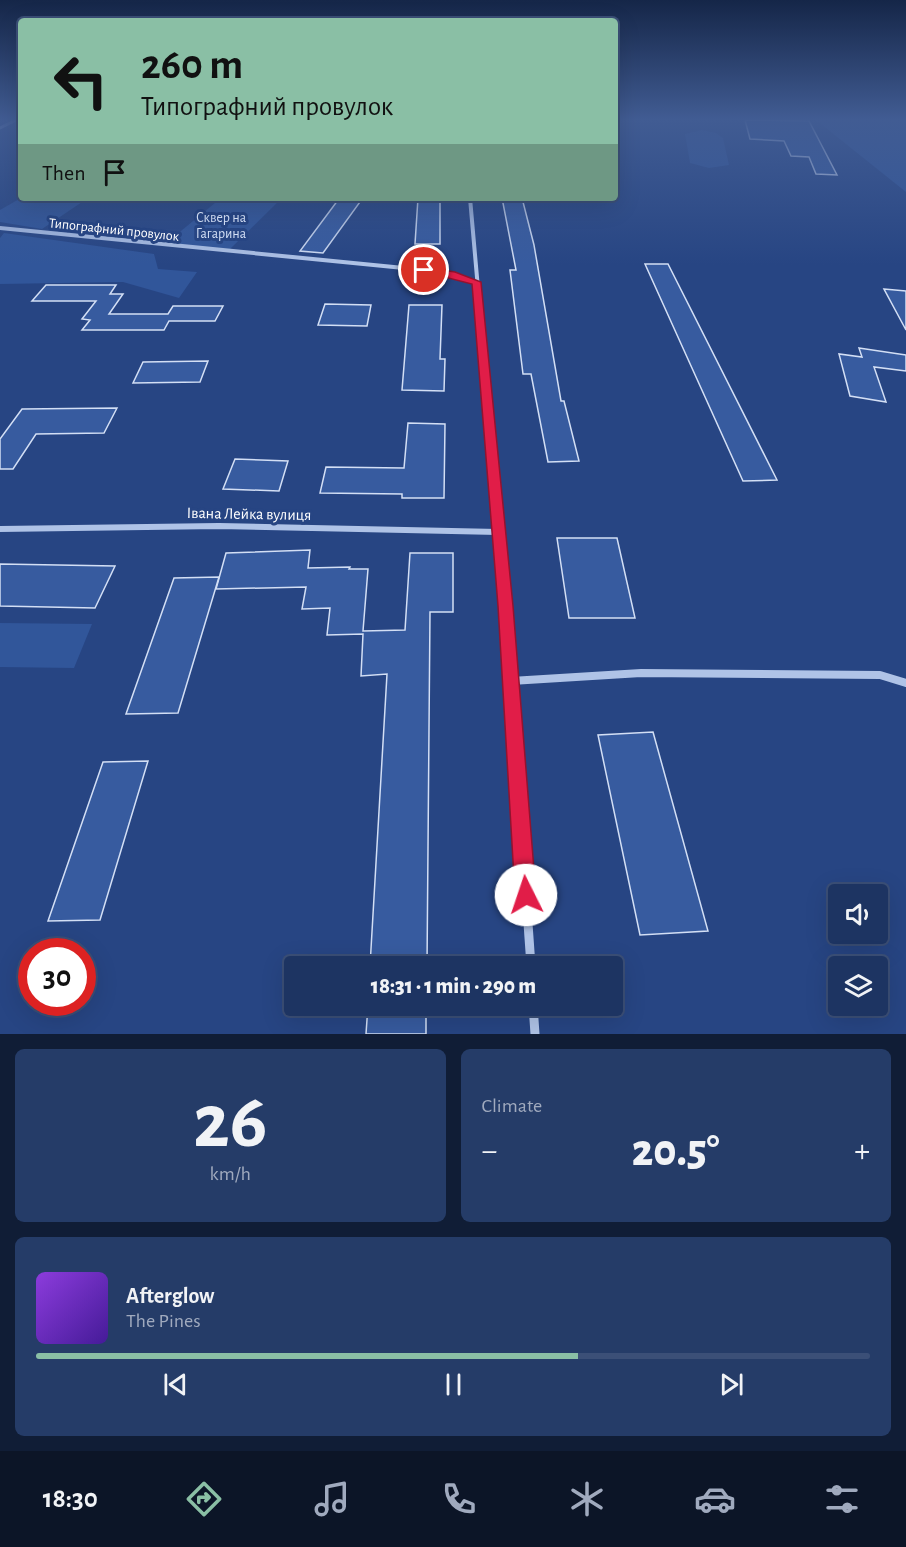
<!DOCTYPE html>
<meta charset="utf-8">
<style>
body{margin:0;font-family:"Alegreya Sans",sans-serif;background:#253c68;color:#f1f3f6;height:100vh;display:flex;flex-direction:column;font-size:22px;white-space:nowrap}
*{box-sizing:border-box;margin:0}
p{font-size:20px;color:#a0aabe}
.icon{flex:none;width:33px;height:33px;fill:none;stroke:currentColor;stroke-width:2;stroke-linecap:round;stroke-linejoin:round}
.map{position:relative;height:1034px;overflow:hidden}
.drawer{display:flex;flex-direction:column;gap:15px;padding:15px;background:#101d36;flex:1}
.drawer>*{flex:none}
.top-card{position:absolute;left:18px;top:18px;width:600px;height:183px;border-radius:6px;box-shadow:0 6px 24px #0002,0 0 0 2px #3b4f77;background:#8abfa5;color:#111;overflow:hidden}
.fabs{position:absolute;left:828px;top:884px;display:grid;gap:12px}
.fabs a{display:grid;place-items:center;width:60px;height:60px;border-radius:6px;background:#1d3462;box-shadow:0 6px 24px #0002,0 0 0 2px #3b4f77;font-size:30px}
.speed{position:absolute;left:18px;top:938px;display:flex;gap:12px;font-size:30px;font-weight:700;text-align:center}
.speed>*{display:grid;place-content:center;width:78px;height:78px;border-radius:50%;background:#1d3462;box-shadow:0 6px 24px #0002,0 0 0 2px #3b4f77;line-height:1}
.speed .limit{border:9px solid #d22;background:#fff;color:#111}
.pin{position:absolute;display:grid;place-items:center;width:51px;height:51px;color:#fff;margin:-26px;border:3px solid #fff;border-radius:50%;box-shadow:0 2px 6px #0007}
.me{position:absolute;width:66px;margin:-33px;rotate:356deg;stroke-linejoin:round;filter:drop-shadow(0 0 4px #0008)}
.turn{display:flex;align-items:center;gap:21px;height:126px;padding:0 24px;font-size:27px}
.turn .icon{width:78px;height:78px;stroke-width:2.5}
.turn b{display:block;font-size:42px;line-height:51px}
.then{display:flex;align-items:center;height:57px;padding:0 24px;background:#0003;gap:12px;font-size:22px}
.big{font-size:45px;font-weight:800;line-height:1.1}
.drawer .card{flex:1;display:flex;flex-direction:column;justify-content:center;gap:9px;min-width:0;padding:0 21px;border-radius:9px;background:#253c68}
.drawer .dial{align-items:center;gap:0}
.dial b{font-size:78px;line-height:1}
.song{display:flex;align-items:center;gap:18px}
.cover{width:72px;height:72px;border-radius:9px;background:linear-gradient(135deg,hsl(270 70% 55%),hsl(260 70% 35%))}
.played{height:6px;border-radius:3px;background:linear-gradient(90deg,#8abfa5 65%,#3b4f77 65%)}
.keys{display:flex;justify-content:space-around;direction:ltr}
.heat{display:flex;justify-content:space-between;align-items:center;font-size:33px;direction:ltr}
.drawer .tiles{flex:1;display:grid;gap:15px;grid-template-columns:1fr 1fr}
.card:last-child{grid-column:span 2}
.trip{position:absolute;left:284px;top:956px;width:339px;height:60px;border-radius:6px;background:#1d3462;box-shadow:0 6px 24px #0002,0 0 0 2px #3b4f77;font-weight:800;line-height:60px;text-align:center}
.tab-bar{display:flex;height:96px;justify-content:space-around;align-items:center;background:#0c1527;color:#a0aabe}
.tab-bar .icon{width:42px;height:42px}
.tab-bar .on{color:#8abfa5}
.tab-bar b{font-size:27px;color:#f1f3f6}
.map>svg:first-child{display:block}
</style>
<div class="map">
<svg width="906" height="1034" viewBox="0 0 906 1034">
<rect width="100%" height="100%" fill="#274583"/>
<!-- green -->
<g fill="#31569a">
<path d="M816,120H906V192Z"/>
<path d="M702,130L716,133L723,138L729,165L709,168L690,163L685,134Z"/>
<path d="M21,198H88L42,229L0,222V210Z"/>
<path d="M221,198H282L230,249L164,245Z"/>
<path d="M4,233L154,254L158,269L197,272L179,298L123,282L0,284V238Z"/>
<path d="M0,623L92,624L74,668L0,667Z"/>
</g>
<!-- building -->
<g fill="#375b9f" stroke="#d3dff5" stroke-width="1.5">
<path d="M745,120L809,121L837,175L816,174L809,157L791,156L784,141L750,139Z"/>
<path d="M418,198H440V244H415Z"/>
<path d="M502,198H522L534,245L561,401H564L579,461L548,462L531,374H523L510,270H516Z"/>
<path d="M338,200L360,202L323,253L300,251Z"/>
<path d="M645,264H668L777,480L743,481Z"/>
<path d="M46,285H116L110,294H123L109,314H168L173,306H223L215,321H169L164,330H82L90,320L82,319L96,301H32Z"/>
<path d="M884,289L906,291V330Z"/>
<path d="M325,304L371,305L367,326L318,325Z"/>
<path d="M409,305H442L440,359H445L444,391L402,390Z"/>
<path d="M859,348L906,355V371L874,367L886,402L850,396L839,354L862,357Z"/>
<path d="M208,361L200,382L133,383L143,362Z"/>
<path d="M117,408L104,433L36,434L13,469H0V439L22,409Z"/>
<path d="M408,423L445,424L444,498H402V494L320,493L326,467L404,468Z"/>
<path d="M235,459L288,461L279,491L223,489Z"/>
<path d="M557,538H617L635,618H569Z"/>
<path d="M310,550L308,568L350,567L349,569H368L363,631L405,630L410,553H453V612H430L427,966H370L387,674L361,676L363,634L327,635L330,608L302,609L306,587L216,589L226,553Z"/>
<path d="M0,564L115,566L95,608L0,606Z"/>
<path d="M219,577L178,713L126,714L174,578Z"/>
<path d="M653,732L708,931L640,935L598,735Z"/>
<path d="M148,761L100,920L48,921L103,762Z"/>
<path d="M368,1005H426V1034H366Z"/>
</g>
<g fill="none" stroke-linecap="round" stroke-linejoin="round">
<!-- street-far5 -->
<path stroke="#afc3e7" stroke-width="3" d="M0,128L16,120"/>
<!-- street-far4 -->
<g stroke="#afc3e7" stroke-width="4">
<path d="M470,198L479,300"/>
<path d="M0,228L424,270L452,274L476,282"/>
</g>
<!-- street-far3 -->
<path stroke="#afc3e7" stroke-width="4.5" d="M479,298L489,425"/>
<!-- street-far2 -->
<g stroke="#afc3e7" stroke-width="6">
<path d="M489,424L503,584"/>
<path d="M0,529L219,526L498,532"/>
</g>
<!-- street-far1 -->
<g stroke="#afc3e7" stroke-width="8">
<path d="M503,582L518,783"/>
<path d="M511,681L641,673L880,675L906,683"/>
</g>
<!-- street -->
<g stroke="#afc3e7" stroke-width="9">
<path d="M518,782L531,966"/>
<path d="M533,1005L535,1034"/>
</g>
</g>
<!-- sky -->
<linearGradient id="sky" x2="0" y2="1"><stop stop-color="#152648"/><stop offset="0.45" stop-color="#415c93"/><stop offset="1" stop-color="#415c93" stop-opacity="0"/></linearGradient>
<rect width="906" height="265" fill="url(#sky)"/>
<!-- route -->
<path fill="#e11d48" stroke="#92132f" stroke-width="1.5" d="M424,267L455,272L481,282L513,606L536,895L533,902L526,905L518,902L515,895L498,606L472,284L421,271V268Z"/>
<g text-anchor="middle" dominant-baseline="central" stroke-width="6" stroke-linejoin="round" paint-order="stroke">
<!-- far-park labels -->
<g font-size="14" fill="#d3dff5" stroke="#274583">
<text x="221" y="218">Сквер на<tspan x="221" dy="16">Гагарина</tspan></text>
</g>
<!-- far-street labels -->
<g font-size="14" fill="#fff" stroke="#274583">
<text transform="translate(114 230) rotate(6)">Типографний провулок</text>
</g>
<!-- street labels -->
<g font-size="16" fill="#fff" stroke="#274583">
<text transform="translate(249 514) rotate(1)">Івана Лейка вулиця</text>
</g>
</g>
</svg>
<div class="fabs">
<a><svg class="icon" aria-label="sound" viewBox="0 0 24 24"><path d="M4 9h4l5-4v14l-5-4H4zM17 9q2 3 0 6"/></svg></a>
<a><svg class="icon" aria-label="layers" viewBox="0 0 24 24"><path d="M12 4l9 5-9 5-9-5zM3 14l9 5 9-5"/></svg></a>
</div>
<div class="speed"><div class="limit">30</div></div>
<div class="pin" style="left:424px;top:270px;background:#d93025"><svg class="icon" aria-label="arrive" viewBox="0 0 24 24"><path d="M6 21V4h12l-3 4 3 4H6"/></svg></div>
<svg class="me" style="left:526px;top:895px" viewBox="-20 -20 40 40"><circle r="19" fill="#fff"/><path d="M0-13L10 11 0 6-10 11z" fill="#e11d48"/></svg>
<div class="trip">18:31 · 1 min · 290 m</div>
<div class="top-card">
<div class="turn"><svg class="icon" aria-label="left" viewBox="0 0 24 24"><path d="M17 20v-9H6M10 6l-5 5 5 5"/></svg><div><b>260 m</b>Типографний провулок</div></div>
<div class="then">Then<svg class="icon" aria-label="arrive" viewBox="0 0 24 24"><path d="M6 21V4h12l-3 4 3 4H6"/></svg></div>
</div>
</div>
<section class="drawer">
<div class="tiles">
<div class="card dial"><b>26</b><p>km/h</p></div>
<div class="card"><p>Climate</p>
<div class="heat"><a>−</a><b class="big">20.5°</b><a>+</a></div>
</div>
<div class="card">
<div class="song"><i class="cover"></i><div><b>Afterglow</b><p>The Pines</p></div></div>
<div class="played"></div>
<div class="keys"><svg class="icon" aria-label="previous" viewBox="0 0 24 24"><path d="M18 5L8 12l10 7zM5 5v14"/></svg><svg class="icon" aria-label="pause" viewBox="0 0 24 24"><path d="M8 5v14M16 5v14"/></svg><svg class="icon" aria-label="next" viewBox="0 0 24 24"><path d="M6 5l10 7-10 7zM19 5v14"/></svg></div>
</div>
</div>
</section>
<nav class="tab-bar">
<b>18:30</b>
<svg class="icon on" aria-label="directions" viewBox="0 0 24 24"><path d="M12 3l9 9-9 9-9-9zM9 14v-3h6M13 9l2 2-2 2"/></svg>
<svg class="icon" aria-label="music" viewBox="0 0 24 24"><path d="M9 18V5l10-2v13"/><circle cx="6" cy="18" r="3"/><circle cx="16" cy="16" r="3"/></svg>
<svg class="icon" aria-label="phone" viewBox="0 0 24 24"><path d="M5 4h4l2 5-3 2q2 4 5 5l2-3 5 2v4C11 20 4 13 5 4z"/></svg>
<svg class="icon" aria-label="climate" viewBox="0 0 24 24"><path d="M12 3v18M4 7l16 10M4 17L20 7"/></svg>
<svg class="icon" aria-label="car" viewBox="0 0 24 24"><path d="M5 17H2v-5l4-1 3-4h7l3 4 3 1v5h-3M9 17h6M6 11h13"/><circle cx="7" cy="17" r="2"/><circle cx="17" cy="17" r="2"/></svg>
<svg class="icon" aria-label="filters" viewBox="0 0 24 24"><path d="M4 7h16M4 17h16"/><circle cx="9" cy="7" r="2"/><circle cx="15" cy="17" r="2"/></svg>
</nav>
